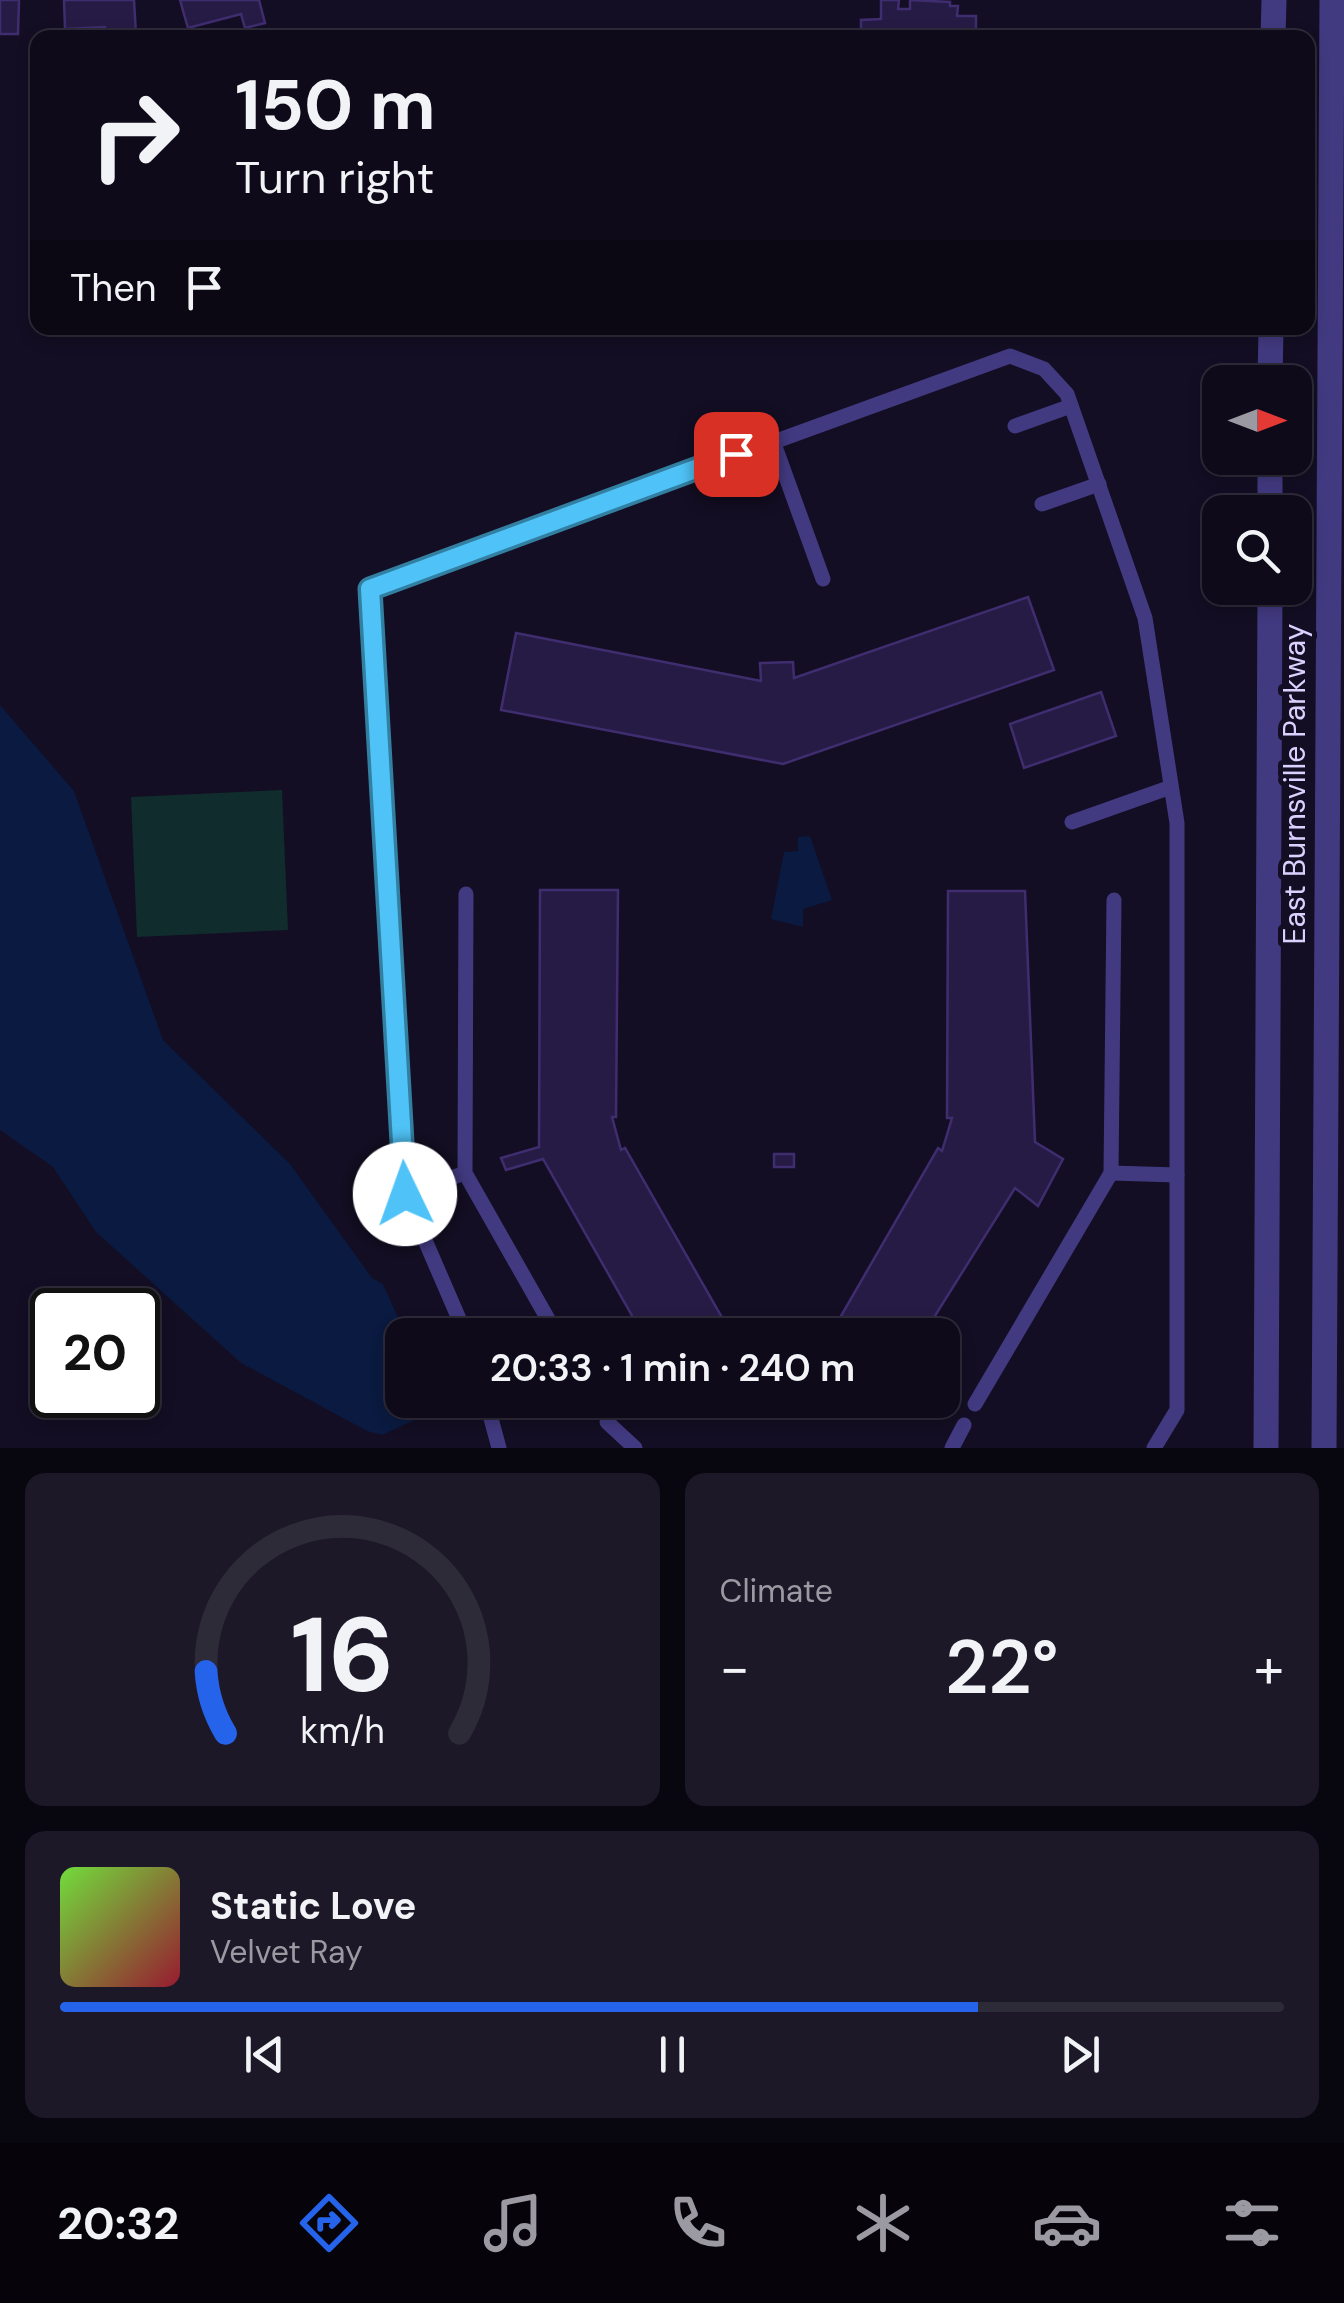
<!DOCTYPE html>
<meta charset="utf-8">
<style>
body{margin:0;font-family:"DM Sans",sans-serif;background:#1c1827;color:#f1f3f6;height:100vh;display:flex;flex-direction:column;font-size:38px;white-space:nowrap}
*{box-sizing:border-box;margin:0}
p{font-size:32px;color:#9b9aa2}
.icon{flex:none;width:55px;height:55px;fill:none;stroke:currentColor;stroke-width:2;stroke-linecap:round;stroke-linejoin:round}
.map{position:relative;height:1448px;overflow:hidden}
.side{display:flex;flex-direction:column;gap:25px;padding:25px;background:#08060e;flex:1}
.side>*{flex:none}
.hud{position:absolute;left:30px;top:30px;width:1285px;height:305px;border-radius:20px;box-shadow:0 5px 15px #0003,0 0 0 2px #2e2b39;background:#0e0a1a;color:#f1f3f6;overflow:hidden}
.needle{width:65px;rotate:90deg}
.controls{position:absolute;left:1202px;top:365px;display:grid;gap:20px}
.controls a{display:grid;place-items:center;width:110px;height:110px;border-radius:20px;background:#0e0a1a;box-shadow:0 5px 15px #0003,0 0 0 2px #2e2b39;font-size:50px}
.speed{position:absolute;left:30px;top:1288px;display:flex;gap:20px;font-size:50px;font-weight:700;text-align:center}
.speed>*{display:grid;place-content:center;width:130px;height:130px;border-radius:50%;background:#0e0a1a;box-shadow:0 5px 15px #0003,0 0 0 2px #2e2b39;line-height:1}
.speed .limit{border:5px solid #111;border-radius:15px;background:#fff;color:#111}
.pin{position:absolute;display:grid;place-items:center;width:85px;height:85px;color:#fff;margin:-42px;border-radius:20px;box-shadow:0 5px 15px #0006}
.me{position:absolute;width:110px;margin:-55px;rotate:357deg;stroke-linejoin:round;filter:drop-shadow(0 0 8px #0008)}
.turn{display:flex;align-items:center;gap:35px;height:210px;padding:0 40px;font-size:45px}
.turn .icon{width:130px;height:130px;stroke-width:2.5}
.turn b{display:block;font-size:70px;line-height:85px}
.then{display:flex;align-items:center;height:95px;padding:0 40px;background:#0003;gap:20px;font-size:38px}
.big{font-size:75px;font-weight:600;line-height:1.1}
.side .tile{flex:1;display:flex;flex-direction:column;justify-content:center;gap:15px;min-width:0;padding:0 35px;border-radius:20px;background:#1c1827}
.side .dial{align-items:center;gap:0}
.dial svg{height:260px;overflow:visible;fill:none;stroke:#2e2b39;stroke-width:7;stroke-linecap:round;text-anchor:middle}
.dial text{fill:#f1f3f6;stroke:none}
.song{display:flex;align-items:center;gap:30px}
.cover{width:120px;height:120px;border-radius:15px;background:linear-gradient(135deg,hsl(100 70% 55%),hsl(350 70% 35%))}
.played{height:10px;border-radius:5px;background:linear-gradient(90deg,#2563eb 75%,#2e2b39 75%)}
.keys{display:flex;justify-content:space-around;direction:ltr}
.heat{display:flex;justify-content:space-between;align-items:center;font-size:55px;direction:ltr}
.side .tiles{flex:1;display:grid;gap:25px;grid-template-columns:1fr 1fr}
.tile:last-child{grid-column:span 2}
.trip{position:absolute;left:385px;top:1318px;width:575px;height:100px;border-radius:20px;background:#0e0a1a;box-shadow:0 5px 15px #0003,0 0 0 2px #2e2b39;font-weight:600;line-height:100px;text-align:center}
.menu{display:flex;height:160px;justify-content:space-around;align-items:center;background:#06040a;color:#9b9aa2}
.menu .icon{width:70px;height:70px}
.menu .current{color:#2563eb}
.menu b{font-size:45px;color:#f1f3f6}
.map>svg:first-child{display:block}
</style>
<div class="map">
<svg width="1344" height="1448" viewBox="0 0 1344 1448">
<rect width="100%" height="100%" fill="#130e23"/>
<!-- green -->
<path fill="#112c2d" d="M282,790L288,930L137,937L131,797Z"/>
<!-- water -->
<g fill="#0a1a40">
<path d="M0,705L74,791L163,1040L290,1164L372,1278L383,1284L406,1335H402V1400H426L421,1417L382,1435L367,1431L241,1363L96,1232L53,1167L0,1130Z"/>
<path d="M810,836L832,900L803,909V927L771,919L784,852L798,851V837Z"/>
</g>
<!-- building -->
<g fill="#261b44" stroke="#3f2d6f" stroke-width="2.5">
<path d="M0,0H19L18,34H0Z"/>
<path d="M64,0H134L136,34L106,35L105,27L65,29Z"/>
<path d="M180,0H259L265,23L245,28L241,14L188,28Z"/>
<path d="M881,0H899L898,9H910V0L950,2V6H958L957,16H976V38H861V20L881,19Z"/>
<path d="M1028,597L1054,670L783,764L501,710L516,633L761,681L760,663L793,662L794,678Z"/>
<path d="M1101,692L1116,736L1024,768L1010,724Z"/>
<path d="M540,890H618L616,1117H612L621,1150L625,1148L732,1335H643L543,1159L506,1170L501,1158L539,1147Z"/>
<path d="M948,891H1025L1035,1142L1063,1159L1038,1206L1015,1188L923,1335H830L938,1148L942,1151L952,1118H947Z"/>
<rect x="774" y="1154" width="20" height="13"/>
</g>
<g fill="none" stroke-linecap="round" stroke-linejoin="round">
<!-- service -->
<g stroke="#423a81" stroke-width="15">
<path d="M1015,426L1071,406"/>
<path d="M773,441L823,579"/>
<path d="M1042,504L1099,484"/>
<path d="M1072,822L1171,787"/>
<path d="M466,894L465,1173L557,1335"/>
<path d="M1111,1173L1177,1175"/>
<path d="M405,1194L465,1173"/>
<path d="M466,1335L405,1194L370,589L1010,356L1044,369L1067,394L1145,618L1177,823V1410L1154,1448"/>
<path d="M486,1400L499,1448"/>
<path d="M594,1400L596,1404"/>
<path d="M975,1404L1111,1173L1114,900"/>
<path d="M607,1422L635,1448"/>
<path d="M952,1448L964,1425"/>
</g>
<!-- tertiary -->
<g stroke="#423a81" stroke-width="25">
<path d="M1273,38L1274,0"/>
<path d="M1270,382L1271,328"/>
<path d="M1270,512V458"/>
<path d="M1266,1448L1270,588"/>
<path d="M1324,1448L1332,0"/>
</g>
</g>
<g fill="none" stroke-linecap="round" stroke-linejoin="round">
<defs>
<path id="route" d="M405,1194L370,589L736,454"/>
</defs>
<!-- route casing -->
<use href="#route" stroke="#337fa1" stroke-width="25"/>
<!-- route -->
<use href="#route" stroke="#4fc3f7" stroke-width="18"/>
</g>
<g text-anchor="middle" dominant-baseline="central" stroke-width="10" stroke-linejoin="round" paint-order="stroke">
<!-- street labels -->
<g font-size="30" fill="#dad1fe" stroke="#130e23">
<text transform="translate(1294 784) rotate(-90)">East Burnsville Parkway</text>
</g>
</g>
</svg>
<div class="controls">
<a><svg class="needle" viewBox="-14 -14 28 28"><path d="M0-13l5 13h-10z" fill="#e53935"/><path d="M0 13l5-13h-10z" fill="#9b9aa2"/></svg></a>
<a><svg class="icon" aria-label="search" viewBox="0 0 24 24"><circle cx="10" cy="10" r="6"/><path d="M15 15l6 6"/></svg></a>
</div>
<div class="speed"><div class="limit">20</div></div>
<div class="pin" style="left:736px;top:454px;background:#d93025"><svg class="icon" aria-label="arrive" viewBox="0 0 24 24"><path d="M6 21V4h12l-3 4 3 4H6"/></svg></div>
<svg class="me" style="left:405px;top:1194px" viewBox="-20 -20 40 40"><circle r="19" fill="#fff"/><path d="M0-13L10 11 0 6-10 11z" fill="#4fc3f7"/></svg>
<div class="trip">20:33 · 1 min · 240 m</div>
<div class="hud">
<div class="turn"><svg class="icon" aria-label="right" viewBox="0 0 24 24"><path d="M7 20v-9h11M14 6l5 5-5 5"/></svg><div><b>150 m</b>Turn right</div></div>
<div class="then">Then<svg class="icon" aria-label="arrive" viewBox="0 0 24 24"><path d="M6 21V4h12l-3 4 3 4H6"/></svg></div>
</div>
</div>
<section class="side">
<div class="tiles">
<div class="tile dial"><svg viewBox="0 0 100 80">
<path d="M14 69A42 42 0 1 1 86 69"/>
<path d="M14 69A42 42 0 0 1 8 50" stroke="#2563eb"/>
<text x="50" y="56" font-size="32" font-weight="700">16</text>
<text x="50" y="72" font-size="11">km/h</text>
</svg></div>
<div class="tile"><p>Climate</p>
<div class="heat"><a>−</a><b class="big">22°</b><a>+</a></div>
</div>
<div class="tile">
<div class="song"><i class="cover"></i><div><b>Static Love</b><p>Velvet Ray</p></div></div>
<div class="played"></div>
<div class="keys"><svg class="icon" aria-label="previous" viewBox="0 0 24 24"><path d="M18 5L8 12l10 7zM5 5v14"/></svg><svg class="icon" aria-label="pause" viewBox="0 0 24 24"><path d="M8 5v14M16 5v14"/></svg><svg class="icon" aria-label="next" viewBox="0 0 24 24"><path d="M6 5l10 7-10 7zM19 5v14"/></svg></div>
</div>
</div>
</section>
<nav class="menu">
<b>20:32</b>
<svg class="icon current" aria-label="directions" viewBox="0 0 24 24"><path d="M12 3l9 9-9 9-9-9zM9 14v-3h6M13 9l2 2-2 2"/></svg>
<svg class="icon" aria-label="music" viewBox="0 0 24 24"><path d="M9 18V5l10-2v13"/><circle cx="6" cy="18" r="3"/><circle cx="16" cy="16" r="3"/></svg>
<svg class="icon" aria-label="phone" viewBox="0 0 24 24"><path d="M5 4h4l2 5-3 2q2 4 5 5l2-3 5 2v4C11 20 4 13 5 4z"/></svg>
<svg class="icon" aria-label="climate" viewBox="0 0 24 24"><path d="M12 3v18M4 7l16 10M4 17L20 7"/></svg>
<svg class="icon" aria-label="car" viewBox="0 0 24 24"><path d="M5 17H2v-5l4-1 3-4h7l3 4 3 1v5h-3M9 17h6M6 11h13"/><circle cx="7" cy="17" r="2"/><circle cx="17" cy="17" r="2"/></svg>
<svg class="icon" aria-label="filters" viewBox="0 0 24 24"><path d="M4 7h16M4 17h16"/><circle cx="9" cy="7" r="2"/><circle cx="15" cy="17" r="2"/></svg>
</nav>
